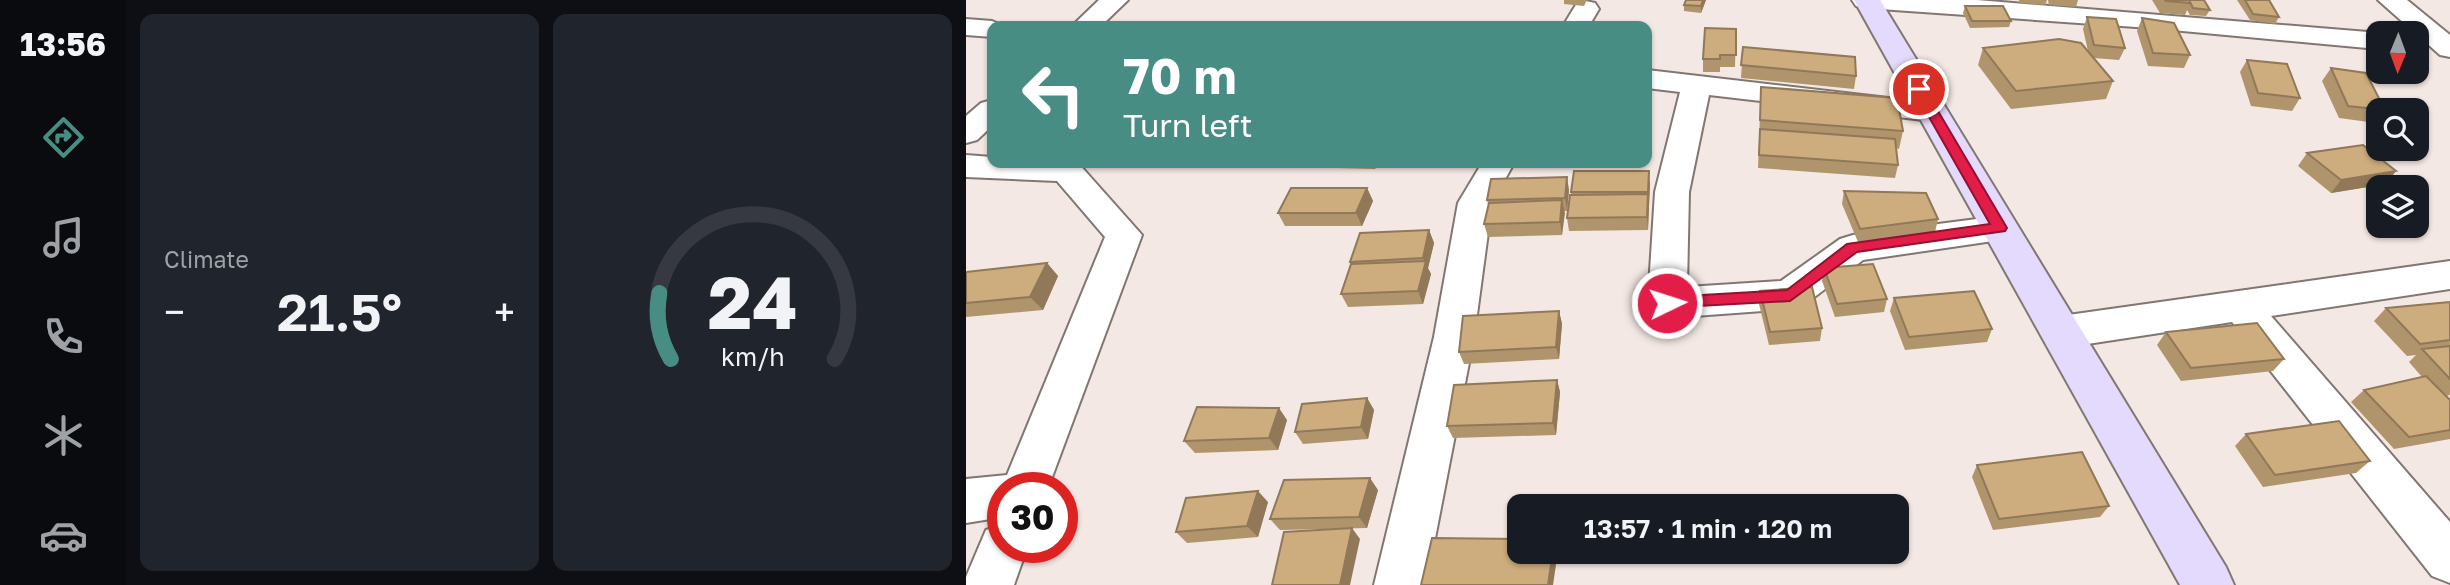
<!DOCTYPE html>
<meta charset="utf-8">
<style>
body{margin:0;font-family:"Golos Text",sans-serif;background:#20242c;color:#f1f3f6;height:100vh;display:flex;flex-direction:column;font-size:26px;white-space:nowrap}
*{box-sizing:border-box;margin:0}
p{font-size:23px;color:#9ea1a6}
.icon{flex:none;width:38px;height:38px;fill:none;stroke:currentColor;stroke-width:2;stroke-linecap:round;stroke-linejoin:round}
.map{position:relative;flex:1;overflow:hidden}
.panel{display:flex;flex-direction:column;gap:14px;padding:14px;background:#0d0f14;width:840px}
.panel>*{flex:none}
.banner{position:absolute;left:21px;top:21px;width:665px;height:147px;border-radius:14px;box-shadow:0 2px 5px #0004;background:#488d83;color:#fff;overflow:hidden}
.needle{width:46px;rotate:181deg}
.controls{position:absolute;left:1400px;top:21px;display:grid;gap:14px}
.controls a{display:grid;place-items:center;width:63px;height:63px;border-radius:14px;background:#171b24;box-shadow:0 2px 5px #0004;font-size:35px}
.speed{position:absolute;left:21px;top:472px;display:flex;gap:14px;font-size:35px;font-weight:700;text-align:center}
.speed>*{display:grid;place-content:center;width:91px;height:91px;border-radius:50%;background:#171b24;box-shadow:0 2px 5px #0004;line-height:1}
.speed .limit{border:10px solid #d22;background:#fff;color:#111}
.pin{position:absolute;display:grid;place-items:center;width:60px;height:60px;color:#fff;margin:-30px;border:4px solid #fff;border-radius:50%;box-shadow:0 2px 7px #0007}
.me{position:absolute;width:77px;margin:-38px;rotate:86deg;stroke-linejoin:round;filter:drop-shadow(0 0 5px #0008)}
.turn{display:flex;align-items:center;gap:24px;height:147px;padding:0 21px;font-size:32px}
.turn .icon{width:91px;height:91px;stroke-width:2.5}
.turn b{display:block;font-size:49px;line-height:60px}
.big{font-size:52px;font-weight:600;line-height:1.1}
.panel .widget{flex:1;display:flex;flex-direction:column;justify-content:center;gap:10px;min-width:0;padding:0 24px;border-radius:14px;background:#20242c}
.panel .dial{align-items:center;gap:0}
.dial svg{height:182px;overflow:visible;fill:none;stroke:#363941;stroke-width:7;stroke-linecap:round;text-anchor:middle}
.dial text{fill:#f1f3f6;stroke:none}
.heat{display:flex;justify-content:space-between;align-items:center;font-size:38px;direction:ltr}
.panel .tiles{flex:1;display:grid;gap:14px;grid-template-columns:repeat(2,1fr)}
.trip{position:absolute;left:541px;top:494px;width:402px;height:70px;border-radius:14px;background:#171b24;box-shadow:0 2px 5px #0004;font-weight:600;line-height:70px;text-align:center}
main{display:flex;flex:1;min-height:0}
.tab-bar{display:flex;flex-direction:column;width:126px;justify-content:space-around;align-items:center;background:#090b0e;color:#9ea1a6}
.tab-bar .icon{width:49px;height:49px}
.tab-bar .on{color:#488d83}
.tab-bar b{font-size:32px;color:#f1f3f6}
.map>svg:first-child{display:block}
</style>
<main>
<nav class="tab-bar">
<b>13:56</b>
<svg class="icon on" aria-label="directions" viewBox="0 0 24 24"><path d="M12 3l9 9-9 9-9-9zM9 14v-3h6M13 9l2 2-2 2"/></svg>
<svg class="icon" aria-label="music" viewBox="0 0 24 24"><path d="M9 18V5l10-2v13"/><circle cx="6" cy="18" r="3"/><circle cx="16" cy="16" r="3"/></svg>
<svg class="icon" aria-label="phone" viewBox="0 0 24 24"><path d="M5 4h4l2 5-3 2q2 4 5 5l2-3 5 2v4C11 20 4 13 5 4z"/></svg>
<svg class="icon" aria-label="climate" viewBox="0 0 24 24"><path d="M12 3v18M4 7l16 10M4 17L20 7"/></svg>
<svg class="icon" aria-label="car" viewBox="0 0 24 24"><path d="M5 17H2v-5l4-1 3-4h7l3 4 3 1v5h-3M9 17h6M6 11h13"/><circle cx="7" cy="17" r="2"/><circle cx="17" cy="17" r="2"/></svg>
</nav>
<section class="panel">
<div class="tiles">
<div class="widget"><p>Climate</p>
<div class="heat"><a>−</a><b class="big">21.5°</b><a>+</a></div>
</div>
<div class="widget dial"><svg viewBox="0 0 100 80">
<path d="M14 69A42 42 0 1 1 86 69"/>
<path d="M14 69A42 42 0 0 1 9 40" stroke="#488d83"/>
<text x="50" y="56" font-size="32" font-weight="700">24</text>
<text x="50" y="72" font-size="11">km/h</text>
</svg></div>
</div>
</section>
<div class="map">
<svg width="1484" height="585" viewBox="0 0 1484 585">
<rect width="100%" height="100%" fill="#f3e8e3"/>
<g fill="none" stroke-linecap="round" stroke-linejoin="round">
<defs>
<g id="street">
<path d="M133,0H162L135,26H106Z"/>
<path d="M886,0H1011L1414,33L1412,49L1184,28L899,8L890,6Z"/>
<path d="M1412,0H1441L1484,35V57L1474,55Z"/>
<path d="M620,1L629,3L633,9L623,26H597L611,3Z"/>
<path d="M0,19L26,21L38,26H26V37L0,35Z"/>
<path d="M681,70L966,103L977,105L981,112L977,119L966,121L743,95L723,192L721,287L815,281L874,239L887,235L1034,216L1047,219L1052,228L1047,237L1034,240L897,260L838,305L824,309L701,318L687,313L682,303L689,192L714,92L681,88Z"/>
<path d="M26,100V126L11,140L0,143V116L15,103Z"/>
<path d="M0,155L26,157V163H112L176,235L82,488H37V517L0,523V479L41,475L139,237L91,181L0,177Z"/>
<path d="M516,163H548L526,203L508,337L460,585H408L468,337L492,203Z"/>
<path d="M1484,261V289L1305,316L1484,522V583L1466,576L1266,322L1095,348L1081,343L1075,332L1081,321L1095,316Z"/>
<path d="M37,524V548H61L48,585H0V577L20,530Z"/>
</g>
<path id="secondary" d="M888,0H914L1260,567L1268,585H1214Z"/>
</defs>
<!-- street casing -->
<use href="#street" stroke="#807772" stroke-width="4"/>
<!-- secondary casing -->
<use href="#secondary" stroke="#807772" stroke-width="4"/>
<!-- street -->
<use href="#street" fill="#fff" fill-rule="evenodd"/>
<!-- secondary -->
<use href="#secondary" fill="#e4dafe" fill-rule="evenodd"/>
</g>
<!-- wall -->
<g fill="#b0946c">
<path d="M598,0H621L618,6L598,4Z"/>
<path d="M720,0H740L735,13L718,11V5Z"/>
<path d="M1053,0H1081L1079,5L1054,3Z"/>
<path d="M1082,0H1112L1110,7L1083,5Z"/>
<path d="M1186,0H1238L1244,10L1240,16L1224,15L1221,10L1219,15L1194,13Z"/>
<path d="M1271,0H1303L1313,17L1309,24L1284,20Z"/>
<path d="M999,6L1045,21L1043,27L1004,28L997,13Z"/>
<path d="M1121,17L1159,48L1153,60L1128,58L1147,81L1140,99L1045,109L1012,65L1017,48L1122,51L1117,29Z"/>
<path d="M1176,18L1224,55L1218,68L1182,66L1171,31Z"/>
<path d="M770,29L769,67H754V72H737V59Z"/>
<path d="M777,47L890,76L888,89L775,78Z"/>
<path d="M1281,60L1334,98L1326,111L1285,106L1274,72Z"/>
<path d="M1365,68L1419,110H1412V120L1410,123L1373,118L1356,81Z"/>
<path d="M795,87L937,131L933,149L930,148L932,165L929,178L792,168Z"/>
<path d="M1341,153L1420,184L1365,193L1332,166Z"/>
<path d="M329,163H412L409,169L331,167Z"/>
<path d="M684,184L682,230L603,231L601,218L605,195V192Z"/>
<path d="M401,188L407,201L396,226H319L312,213Z"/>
<path d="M603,190L601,211H598L596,235L522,237L518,224L522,205L521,200Z"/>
<path d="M878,191L972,219L969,232L892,242L876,204Z"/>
<path d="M463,230L468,243L462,268L465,274L457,304L382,307L375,294L385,264L384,262Z"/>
<path d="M81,263L92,276L77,310L0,317V272Z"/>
<path d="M858,268L921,299L918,312L869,317L856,281Z"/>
<path d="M794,291L856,328L854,341L803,345L793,304Z"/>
<path d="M928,298L1026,329L1021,342L939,350L924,311Z"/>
<path d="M1484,302V395L1480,396L1484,400V439L1428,449L1385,402L1398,390L1456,377L1443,362L1450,355L1441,356L1408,321L1420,308Z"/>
<path d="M593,311L596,324L593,359L498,364L493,352Z"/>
<path d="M1200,332L1318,359L1307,371L1215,381L1191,345Z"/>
<path d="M591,380L594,392L590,435L487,438L481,426Z"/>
<path d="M401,398L408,410L402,439L337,444L329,432Z"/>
<path d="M321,420L312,450L229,453L218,441Z"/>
<path d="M1280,434L1404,461L1390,473L1297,487L1269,446Z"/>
<path d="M1011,465L1143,506L1134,517L1027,530L1006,477Z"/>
<path d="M412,490L401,528L314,530L304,519Z"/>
<path d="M302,502L292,537L221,543L210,532Z"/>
</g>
<!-- shaded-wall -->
<g fill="#907858">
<path d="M737,0H740L735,13V6Z"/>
<path d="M406,163H412L409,169Z"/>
<path d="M683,171L684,184L683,205L682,192Z"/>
<path d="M1430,171L1420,184L1365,193L1375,180Z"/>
<path d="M601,177L603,190L601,211L599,198Z"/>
<path d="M401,188L407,201L396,226L390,213Z"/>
<path d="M682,194L683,207L682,230L681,217Z"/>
<path d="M596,200L599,213L596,235L594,222Z"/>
<path d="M463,230L468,243L462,268L465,274L457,304L452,291L459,264L457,258Z"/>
<path d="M81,263L92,276L77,310L64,297Z"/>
<path d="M593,311L596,324L593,359L590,347Z"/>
<path d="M591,380L594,392L590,435L587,423Z"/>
<path d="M401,398L408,410L402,439L395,427Z"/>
<path d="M313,408L321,420L312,450L303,438Z"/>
<path d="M404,478L412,490L401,528L393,517Z"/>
<path d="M292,491L302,502L292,537L281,526Z"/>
<path d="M386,528L394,539L384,585H374Z"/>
<path d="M587,551H592L587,585H582Z"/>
</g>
<!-- building -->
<g fill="#cdac7d" stroke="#907858" stroke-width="2">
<path d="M720,0H737L735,6L718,5Z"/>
<path d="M1199,0H1223L1225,3L1200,1Z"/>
<path d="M1223,0H1238L1244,10L1227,8Z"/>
<path d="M1279,0H1303L1313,17L1287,14Z"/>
<path d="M999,6H1037L1045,21H1006Z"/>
<path d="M1121,17L1150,19L1159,48L1128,45Z"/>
<path d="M1176,18L1208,23L1224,55L1187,53Z"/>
<path d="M463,24L493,26H461Z"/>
<path d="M739,28L770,29V55H754V59H737Z"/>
<path d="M1093,39L1115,43L1147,81L1050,91L1017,48Z"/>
<path d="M777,47L889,57L890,76L775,65Z"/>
<path d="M1281,60L1321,64L1334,98L1292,93Z"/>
<path d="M1365,68L1400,73L1419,110L1382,106Z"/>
<path d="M795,87L931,98L937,131L794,120Z"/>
<path d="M794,129L929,139L932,165L793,155Z"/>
<path d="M1397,145L1430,171L1375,180L1341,153Z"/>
<path d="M608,171H683L682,192H605Z"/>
<path d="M601,177L599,198L521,200L525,179Z"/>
<path d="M325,188H401L390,213H312Z"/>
<path d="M878,191L960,193L972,219L894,229Z"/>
<path d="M682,194L681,217L601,218L604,195Z"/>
<path d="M596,200L594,222L518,224L523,203Z"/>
<path d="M463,230L457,258L384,262L394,233Z"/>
<path d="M460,261L452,291L375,294L385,264Z"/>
<path d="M81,263L64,297L0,303V272Z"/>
<path d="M907,264L921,299L871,304L858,268Z"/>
<path d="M846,287L856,328L804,332L794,291Z"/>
<path d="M1008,291L1026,329L943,337L928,298Z"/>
<path d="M1484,302V340L1454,344L1420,308Z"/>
<path d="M593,311L590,347L493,352L497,316Z"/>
<path d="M1291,323L1318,359L1225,368L1200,332Z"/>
<path d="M1484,346V379L1456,349Z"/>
<path d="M1460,376L1484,400V430L1443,437L1398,390Z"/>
<path d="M591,380L587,423L481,426L488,385Z"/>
<path d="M401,398L395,427L329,432L336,404Z"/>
<path d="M231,407L313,408L303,438L218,441Z"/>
<path d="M1373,421L1404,461L1309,475L1280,434Z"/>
<path d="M1116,452L1143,506L1033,519L1011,465Z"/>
<path d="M404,478L393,517L304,519L318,480Z"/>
<path d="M292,491L281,526L210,532L220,498Z"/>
<path d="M386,528L374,585H306L318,532Z"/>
<path d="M466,538L553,539V551H587L582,585H455Z"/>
</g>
<!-- route -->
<path fill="#e11d48" stroke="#92132f" stroke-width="2" d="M953,86L959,89L1041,228L1039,231L891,252L824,301L696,308L693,303L701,297L821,290L881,244L1024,224L947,89Z"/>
</svg>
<div class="controls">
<a><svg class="needle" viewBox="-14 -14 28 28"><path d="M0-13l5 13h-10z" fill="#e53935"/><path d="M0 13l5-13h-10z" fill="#9ea1a6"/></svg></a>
<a><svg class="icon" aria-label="search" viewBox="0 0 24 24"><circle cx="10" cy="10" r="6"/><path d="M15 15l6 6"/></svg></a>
<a><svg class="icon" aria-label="layers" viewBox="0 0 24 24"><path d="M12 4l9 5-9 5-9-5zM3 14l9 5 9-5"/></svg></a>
</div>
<div class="speed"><div class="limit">30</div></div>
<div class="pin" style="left:953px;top:89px;background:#d93025"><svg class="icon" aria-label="arrive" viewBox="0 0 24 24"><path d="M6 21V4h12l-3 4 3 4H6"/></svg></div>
<svg class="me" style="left:701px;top:303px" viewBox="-20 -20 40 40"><circle r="17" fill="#e11d48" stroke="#fff" stroke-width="3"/><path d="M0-11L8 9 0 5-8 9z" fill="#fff"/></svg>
<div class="trip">13:57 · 1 min · 120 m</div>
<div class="banner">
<div class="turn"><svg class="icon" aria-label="left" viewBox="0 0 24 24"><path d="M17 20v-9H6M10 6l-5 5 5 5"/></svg><div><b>70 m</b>Turn left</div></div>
</div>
</div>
</main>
